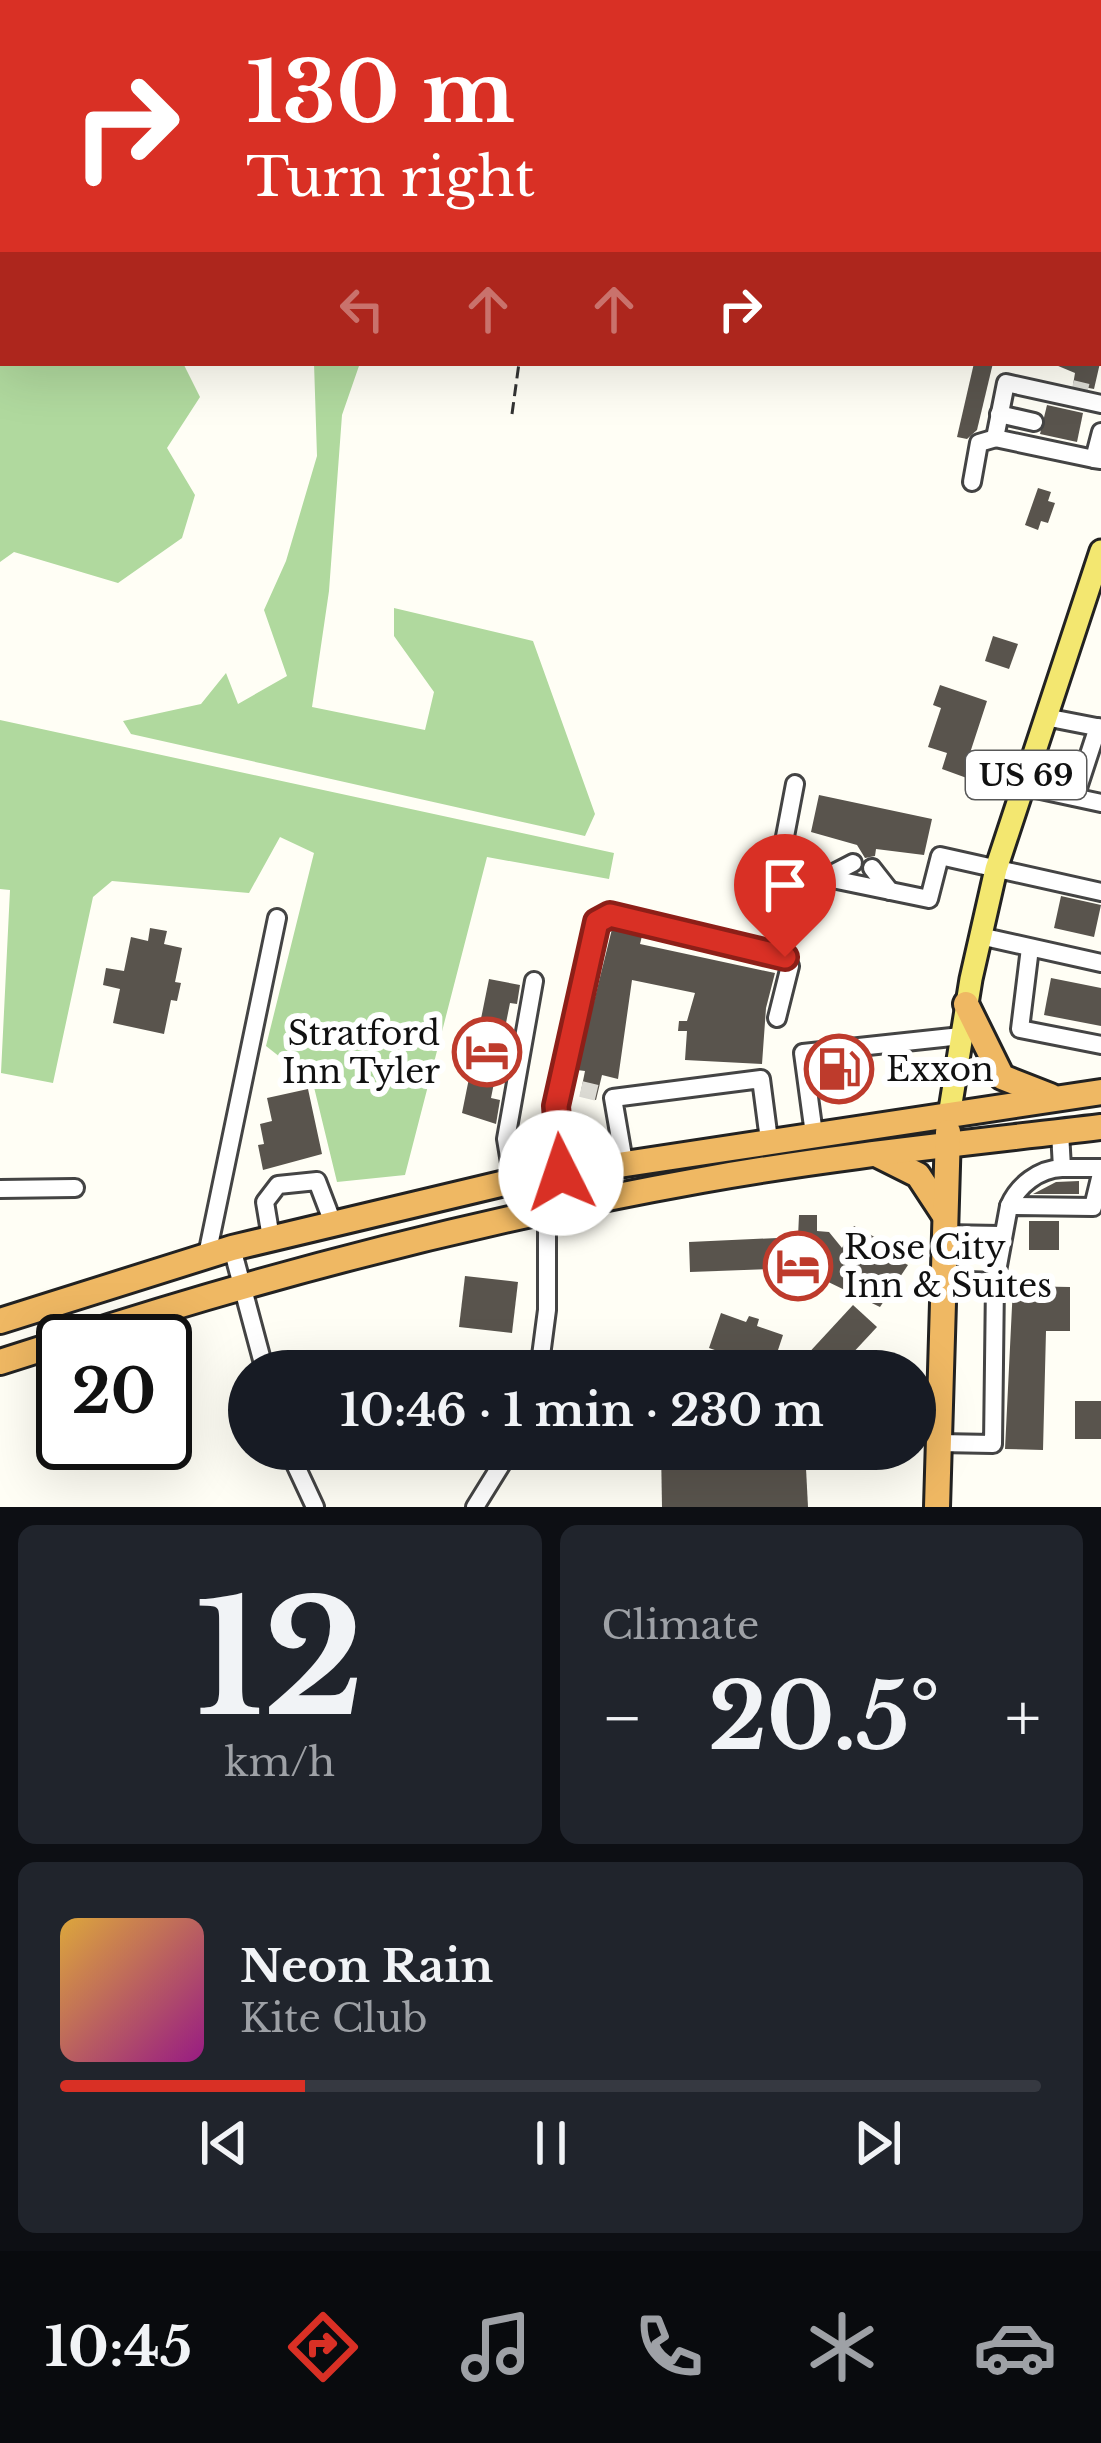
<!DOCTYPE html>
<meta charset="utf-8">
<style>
body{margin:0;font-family:"Libre Baskerville",serif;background:#20242c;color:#f1f3f6;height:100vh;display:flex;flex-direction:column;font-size:45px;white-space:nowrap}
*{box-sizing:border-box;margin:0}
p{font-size:39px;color:#9ea1a6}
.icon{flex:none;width:66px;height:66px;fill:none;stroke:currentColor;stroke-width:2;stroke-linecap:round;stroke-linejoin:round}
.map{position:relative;height:1507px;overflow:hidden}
.panel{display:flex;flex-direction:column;gap:18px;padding:18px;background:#0d0f14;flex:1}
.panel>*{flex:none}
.top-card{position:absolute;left:0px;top:0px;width:1101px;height:366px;box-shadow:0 12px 48px #0002;background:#d93025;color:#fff;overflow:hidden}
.speed{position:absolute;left:36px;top:1314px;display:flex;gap:24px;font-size:60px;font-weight:700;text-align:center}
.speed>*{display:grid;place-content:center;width:156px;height:156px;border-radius:50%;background:#171b24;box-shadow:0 12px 48px #0002;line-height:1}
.speed .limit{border:6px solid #111;border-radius:18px;background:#fff;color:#111}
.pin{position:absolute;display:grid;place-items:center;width:102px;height:102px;color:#fff;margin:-123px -51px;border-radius:50% 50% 50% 0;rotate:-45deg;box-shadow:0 0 12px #0007}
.pin .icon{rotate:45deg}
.me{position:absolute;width:132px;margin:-66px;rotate:356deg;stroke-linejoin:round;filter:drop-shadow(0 0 9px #0008)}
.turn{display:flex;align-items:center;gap:42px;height:252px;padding:0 48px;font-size:54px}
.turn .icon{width:156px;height:156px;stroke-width:2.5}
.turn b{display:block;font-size:84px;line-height:102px}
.lanes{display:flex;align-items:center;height:114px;padding:0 48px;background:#0003;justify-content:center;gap:60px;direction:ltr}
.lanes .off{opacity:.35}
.big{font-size:90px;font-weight:800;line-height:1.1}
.panel .card{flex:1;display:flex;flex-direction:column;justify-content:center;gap:18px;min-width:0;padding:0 42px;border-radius:18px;background:#20242c}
.panel .dial{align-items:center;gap:0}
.dial b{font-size:156px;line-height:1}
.song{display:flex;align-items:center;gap:36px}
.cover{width:144px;height:144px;border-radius:18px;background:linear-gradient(135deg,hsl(40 70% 55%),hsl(310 70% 35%))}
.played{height:12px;border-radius:6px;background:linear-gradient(90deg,#d93025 25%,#363941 25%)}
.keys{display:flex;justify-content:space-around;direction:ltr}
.heat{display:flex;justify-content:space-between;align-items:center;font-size:66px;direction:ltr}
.panel .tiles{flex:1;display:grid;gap:18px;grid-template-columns:1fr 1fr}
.card:last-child{grid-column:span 2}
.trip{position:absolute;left:228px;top:1350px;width:708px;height:120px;border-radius:60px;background:#171b24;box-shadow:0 12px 48px #0002;font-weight:800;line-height:120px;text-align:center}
.menu{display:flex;height:192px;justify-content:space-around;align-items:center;background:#090b0e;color:#9ea1a6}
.menu .icon{width:84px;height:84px}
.menu .current{color:#d93025}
.menu b{font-size:54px;color:#f1f3f6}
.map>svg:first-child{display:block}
</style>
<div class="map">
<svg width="1101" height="1507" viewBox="0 0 1101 1507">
<rect width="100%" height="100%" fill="#fffef5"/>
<!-- forest -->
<g fill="#b0d99e">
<path d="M0,0L106,3H3V363H183L200,397L167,448L195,495L182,538L118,583L14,552L0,562Z"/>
<path d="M331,0H843L835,3Z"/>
<path d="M314,363H360L342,415L329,591L312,707L425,730L434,692L394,636V608L533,641L595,814L585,836L131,734L123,721L201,704L226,673L238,704L287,676L264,610L286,561L317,456Z"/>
<path d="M0,720L614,853L609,879L487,857L405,1175L337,1182L313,1083L266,1046L314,853L280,837L249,893L112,881L93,897L53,1083L1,1073L10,890L0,889Z"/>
</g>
<!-- building -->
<g fill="#59544d">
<path d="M974,363H993L977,430L967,439L957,437Z"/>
<path d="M1051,363H1100L1094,389L1073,385L1075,373Z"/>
<path d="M1047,405L1083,413L1077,442L1040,434Z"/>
<path d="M1038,488L1051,492L1048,501L1055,503L1048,523L1041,521L1038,530L1025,525Z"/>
<path d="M993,636L1018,644L1009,669L985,661Z"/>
<path d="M940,685L987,701L970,753L983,758L975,781L942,769L947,753L928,747L941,708L933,705Z"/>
<path d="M819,795L932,819L924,855L876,849L875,856L865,858L857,845L811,832Z"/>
<path d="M1061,896L1101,905L1094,937L1054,928Z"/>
<path d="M150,928L167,931L164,944L182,948L175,982L181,983L177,1001L171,1000L164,1034L113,1023L120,989L103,985L106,968L124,971L131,937L148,941Z"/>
<path d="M612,929L642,936L640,944L775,973L766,1008L762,1064L685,1060L687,1031H678L679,1021H687L695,993L632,980L618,1079L602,1075L596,1100L580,1096L585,1071L577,1070Z"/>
<path d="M1051,978L1101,988V1026L1044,1015Z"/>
<path d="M489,979L520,985L517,1004L510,1003L491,1098L500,1100L496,1124L462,1113Z"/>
<path d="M868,1059L871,1078L820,1085L817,1064Z"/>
<path d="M308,1089L322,1154L263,1170L258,1145L264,1144L260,1124L272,1121L267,1098Z"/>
<path d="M1079,1181V1194H1033L1056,1182Z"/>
<path d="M799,1215H817V1231L829,1232L842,1248L854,1226L882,1241L877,1249L908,1265L880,1307L820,1278L801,1275V1268L690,1272L689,1242L798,1237Z"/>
<rect x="1029" y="1221" width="30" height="29"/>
<path d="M465,1276L518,1282L512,1333L459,1327Z"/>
<path d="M1013,1286L1070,1287V1331H1046L1043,1450L1005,1449Z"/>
<path d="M853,1305L877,1327L836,1371H792Z"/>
<path d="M721,1313L746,1322L749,1316L759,1319L757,1326L783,1335L771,1371L744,1361L742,1368L732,1364L735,1357L709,1348Z"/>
<rect x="1075" y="1401" width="26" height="38"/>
<path d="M661,1449H805L808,1507H662Z"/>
</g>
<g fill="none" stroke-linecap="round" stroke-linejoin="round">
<!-- minor-tunnel -->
<g stroke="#dbdad3" stroke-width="16" stroke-dasharray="16 8" stroke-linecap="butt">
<path d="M1072,388L1093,393"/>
<path d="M581,1089L598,1093"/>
</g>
<defs>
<g id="minor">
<path d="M1098,151L1101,152"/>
<path d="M999,414L1034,422"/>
<path d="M1101,432L1094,459L1101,460"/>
<path d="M1094,459L995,438L1006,383L1101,404"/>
<path d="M972,482L979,443L996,438"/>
<path d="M1045,717L1101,728"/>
<path d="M795,784L779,868L929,899L940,856L1101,892"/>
<path d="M1022,786L1101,803"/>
<path d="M1075,797L1098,727"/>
<path d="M872,868L890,891"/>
<path d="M824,878L853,863"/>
<path d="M980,936L1101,963"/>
<path d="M1030,948L1020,1029L1101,1045"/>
<path d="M1060,1132L1062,1168H1101"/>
<path d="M814,1134L803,1053L961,1036"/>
<path d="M624,1162L613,1098L761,1079L769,1140"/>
<path d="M561,1173L556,1106L597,922L610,915L785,957L790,966L777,1018"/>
<path d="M513,1181L506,1139L534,981"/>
<path d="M0,1189L75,1188"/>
<path d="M1009,1206C1018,1185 1039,1169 1062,1168"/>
<path d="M943,1234L1000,1235"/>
<path d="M271,1238L265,1202L278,1185L317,1181L333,1223"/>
<path d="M232,1248L265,1371"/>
<path d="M207,1255L277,918"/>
<path d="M995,1282L1009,1206L1093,1207L1101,1174"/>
<path d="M539,1371L547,1310V1211"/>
<path d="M939,1443L993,1444L995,1282L942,1280"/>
<path d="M288,1449L315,1507"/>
<path d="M475,1507L511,1449"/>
</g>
<path id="major" d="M949,1116L971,979L996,869L1101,551"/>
<g id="highway">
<path d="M966,1004L1002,1077L1050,1096"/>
<path d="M878,1155L918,1175L943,1213"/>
<path d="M0,1321L232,1248L513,1181L1101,1092"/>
<path d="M65,1341C274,1273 485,1219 702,1180C834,1156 968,1143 1101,1127"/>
<path d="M0,1362L63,1342"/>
<path d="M937,1507L948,1132"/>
</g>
</defs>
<!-- minor casing -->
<use href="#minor" stroke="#444" stroke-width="22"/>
<!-- major casing -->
<use href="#major" stroke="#222" stroke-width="27"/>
<!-- highway casing -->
<use href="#highway" stroke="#222" stroke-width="30"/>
<!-- path -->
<g stroke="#333" stroke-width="3" stroke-dasharray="12 6" stroke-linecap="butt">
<path d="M874,3L885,0"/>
<path d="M512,414L519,363"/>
</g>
<!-- minor -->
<use href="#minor" stroke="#fff" stroke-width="16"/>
<!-- major -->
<use href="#major" stroke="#f3e770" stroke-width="21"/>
<!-- highway -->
<use href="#highway" stroke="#efb863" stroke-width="24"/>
</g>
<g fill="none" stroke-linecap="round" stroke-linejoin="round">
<defs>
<path id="route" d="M561,1173L556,1106L597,922L610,915L785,957"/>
</defs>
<!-- route casing -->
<use href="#route" stroke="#8d1f18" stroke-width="30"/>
<!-- route -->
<use href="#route" stroke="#d93025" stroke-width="21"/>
</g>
<!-- icons -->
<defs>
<symbol id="hotel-ring" viewBox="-11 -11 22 22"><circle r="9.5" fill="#fff" stroke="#be3b2c" stroke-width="1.5"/><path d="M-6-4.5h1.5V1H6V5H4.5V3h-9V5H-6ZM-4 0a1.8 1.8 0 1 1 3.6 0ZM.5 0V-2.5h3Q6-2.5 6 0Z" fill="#be3b2c"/></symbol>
<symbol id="fuel-ring" viewBox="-11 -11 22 22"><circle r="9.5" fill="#fff" stroke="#be3b2c" stroke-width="1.5"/><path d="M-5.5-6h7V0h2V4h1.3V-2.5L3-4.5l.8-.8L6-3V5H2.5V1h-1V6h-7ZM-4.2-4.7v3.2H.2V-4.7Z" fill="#be3b2c"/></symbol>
</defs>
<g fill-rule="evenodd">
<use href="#hotel-ring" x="449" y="1014" width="76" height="76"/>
<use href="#fuel-ring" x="801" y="1031" width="76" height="76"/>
<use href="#hotel-ring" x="760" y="1228" width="76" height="76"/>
</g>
<g text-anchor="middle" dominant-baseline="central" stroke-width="12" stroke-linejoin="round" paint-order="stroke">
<!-- shield labels -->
<rect fill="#fff" stroke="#585858" stroke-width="3" x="966" y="751" width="120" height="48" rx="9"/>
<g font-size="30" font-weight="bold" fill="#111">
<text x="1026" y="775">US 69</text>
</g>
<!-- poi labels -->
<g font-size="33" fill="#111" stroke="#fff" text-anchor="start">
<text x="440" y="1033" text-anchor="end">Stratford<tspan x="440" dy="38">Inn Tyler</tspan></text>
<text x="886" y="1069">Exxon</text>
<text x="844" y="1247">Rose City<tspan x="844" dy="38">Inn &amp; Suites</tspan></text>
</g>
</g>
</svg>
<div class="speed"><div class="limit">20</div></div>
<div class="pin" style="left:785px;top:957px;background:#d93025"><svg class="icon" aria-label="arrive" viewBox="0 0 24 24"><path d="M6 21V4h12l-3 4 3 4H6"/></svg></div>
<svg class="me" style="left:561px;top:1173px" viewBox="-20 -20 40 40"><circle r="19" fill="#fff"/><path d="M0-13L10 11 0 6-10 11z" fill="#d93025"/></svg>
<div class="trip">10:46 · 1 min · 230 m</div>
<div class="top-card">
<div class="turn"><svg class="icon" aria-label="right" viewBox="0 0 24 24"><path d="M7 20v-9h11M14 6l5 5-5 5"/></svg><div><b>130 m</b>Turn right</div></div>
<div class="lanes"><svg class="icon off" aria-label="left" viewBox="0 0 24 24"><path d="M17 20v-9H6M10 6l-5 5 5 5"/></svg><svg class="icon off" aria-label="ahead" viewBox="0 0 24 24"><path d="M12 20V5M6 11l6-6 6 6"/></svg><svg class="icon off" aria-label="ahead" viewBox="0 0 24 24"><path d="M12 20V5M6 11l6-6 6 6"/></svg><svg class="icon" aria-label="right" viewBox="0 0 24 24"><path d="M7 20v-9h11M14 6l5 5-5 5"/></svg></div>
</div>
</div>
<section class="panel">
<div class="tiles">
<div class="card dial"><b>12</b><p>km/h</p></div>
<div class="card"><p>Climate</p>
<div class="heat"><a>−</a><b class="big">20.5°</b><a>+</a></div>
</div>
<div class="card">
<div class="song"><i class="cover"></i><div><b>Neon Rain</b><p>Kite Club</p></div></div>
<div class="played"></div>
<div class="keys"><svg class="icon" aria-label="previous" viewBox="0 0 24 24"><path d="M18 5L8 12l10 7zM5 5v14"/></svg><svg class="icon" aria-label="pause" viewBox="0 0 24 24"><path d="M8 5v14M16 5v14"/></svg><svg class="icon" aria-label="next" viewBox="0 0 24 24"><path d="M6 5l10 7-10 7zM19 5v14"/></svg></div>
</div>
</div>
</section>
<nav class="menu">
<b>10:45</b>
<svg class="icon current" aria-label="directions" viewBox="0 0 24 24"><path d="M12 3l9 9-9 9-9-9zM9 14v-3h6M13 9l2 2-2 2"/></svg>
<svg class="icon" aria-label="music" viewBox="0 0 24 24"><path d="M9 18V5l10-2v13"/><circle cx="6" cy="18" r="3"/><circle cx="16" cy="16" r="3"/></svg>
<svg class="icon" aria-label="phone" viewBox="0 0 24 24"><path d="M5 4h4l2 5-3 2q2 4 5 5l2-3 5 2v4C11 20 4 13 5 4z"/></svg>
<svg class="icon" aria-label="climate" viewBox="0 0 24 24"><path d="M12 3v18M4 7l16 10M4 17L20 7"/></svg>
<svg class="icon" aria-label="car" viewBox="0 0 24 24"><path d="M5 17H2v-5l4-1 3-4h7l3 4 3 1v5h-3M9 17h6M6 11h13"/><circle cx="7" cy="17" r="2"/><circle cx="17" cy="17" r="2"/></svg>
</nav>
